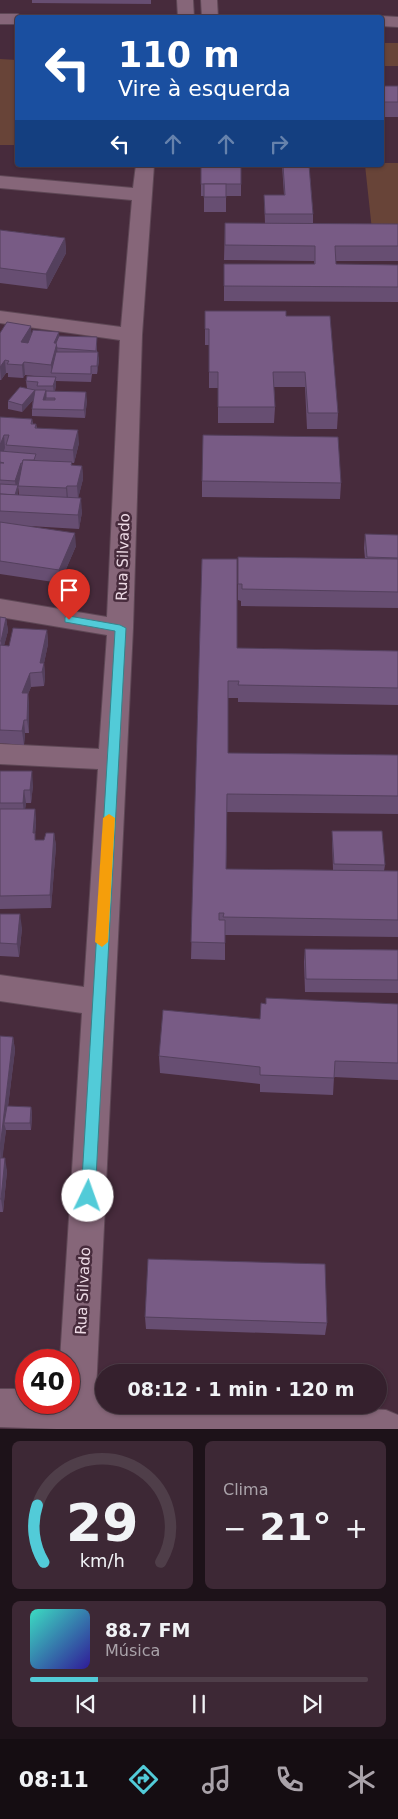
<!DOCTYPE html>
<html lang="pt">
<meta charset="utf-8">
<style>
body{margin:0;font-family:"DejaVu Sans",sans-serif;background:#3d2835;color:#f1f3f6;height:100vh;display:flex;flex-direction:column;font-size:19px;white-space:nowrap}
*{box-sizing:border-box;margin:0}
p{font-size:16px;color:#aaa3aa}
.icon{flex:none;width:28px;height:28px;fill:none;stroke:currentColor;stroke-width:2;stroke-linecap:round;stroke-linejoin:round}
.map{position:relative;height:1429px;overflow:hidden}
.panel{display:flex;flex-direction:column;gap:12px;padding:12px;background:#1d1219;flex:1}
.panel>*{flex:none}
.banner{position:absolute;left:15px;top:15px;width:369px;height:152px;border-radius:5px;box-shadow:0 1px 4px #0004,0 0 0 1px #4f3e49;background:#1a4fa0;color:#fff;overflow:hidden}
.speed{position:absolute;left:15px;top:1349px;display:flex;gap:10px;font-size:25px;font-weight:700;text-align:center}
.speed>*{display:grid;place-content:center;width:65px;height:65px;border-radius:50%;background:#35202d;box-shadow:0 1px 4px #0004,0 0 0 1px #4f3e49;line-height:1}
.speed .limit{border:8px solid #d22;background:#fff;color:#111}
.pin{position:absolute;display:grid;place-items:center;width:42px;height:42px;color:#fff;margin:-51px -21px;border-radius:50% 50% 50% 0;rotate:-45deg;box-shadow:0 0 5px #0007}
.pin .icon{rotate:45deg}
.me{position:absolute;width:55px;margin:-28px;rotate:3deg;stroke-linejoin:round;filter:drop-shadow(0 0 4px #0008)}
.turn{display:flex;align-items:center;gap:18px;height:105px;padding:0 20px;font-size:22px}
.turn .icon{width:65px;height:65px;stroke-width:2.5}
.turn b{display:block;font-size:35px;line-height:42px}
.lanes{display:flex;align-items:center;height:48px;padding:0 20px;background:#0003;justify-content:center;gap:25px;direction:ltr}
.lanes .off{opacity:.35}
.big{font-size:38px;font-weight:700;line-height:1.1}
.panel .card{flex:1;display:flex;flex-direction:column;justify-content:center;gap:8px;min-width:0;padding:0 18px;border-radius:8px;background:#3d2835}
.panel .dial{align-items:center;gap:0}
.dial svg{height:130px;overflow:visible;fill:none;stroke:#4f3e49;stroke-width:7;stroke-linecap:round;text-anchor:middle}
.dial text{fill:#f1f3f6;stroke:none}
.song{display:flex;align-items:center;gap:15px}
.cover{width:60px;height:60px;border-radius:8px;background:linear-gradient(135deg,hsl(170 70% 55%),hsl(250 70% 35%))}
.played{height:5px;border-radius:2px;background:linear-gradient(90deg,#52cbd8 20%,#4f3e49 20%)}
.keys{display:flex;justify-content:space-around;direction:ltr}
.heat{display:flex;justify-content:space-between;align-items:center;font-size:28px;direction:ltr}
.panel .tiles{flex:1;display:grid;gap:12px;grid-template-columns:1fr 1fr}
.card:last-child{grid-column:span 2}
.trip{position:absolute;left:95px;top:1364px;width:292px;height:50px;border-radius:25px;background:#35202d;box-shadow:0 1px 4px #0004,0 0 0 1px #4f3e49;font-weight:700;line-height:50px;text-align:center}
.menu{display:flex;height:80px;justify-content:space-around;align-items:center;background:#150d12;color:#aaa3aa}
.menu .icon{width:35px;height:35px}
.menu .selected{color:#52cbd8}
.menu b{font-size:22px;color:#f1f3f6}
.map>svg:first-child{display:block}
</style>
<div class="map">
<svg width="398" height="1429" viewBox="0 0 398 1429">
<rect width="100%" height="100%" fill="#472b3c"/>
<!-- green -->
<g fill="#684438">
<rect x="381" y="43" width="17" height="23"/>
<path d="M0,59L17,60V145H0Z"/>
<path d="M381,163H398V230H372L365,165H381Z"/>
</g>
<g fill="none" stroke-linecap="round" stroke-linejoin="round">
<defs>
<g id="minor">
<path d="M177,0H193L194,18H178Z"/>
<path d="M201,0H217L218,18H202Z"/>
<path d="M0,14H18L25,18H18V24H0Z"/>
<path d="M381,16L398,17V27L381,26V18H375Z"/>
<path d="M136,165H154L142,335L133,628L96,1391L104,1392V1405H310L386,1410L398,1415V1429H56L0,1427V1389H26V1402H69V1360H60L82,1013L0,1001V975L84,987L98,769L0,764V744L99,749L107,635L0,617V599L107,617L120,340L0,323V311L121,327L132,200L0,188V176L133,188Z"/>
</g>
</defs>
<!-- minor casing -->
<use href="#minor" stroke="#5e4755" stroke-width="2"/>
<!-- minor -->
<use href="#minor" fill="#866679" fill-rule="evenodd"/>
</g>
<!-- wall -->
<g fill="#674e72" fill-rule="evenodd">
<path d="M32,0H151V4L32,3Z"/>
<rect x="381" y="86" width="17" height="31"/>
<path d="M201,165L241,184V196H226V212H204V196H201Z"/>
<path d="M282,165H309L313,214V224H398V261H336V264L398,265V302L224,301V264H314V261L224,260L225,223L265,224L264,195H284Z"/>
<path d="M0,230L65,238L66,253L47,289L0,283Z"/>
<path d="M205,311L286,316L338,413L337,429H307L305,387H274L275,407L274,423H218V388H209V345H205Z"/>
<path d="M31,326V334L59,336L97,337V352L99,360L97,374H92L91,382L56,381V385L55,391L87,400L85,418L32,416V409L33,400L22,412L8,409V401L27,388L26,381L43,377L25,375L23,378L8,377V373H6L1,380H0V333Z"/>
<path d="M0,417L32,419L33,424H36L37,428L79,443L74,463H72V465L82,466L83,479L78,498L82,512L79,529L29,526L76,546L60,583L0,574ZM20,475L18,486L19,495H18V485Z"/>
<path d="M202,481L341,483L340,499L202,497Z"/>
<path d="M365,534L398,535V608L241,606V601L238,600V557L365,559L364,548Z"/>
<path d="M202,559L237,648L398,651V705L238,702V698H228V753L398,755V814L227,812L226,869L333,870L332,839V831L385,865L384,871H398V937L225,935V960L191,959Z"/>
<path d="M0,617L6,618L8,631L4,645L9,646L47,630L48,644L44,663L45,677L44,686L31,687L28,694L29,707V733H25L24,745L0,743Z"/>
<path d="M0,771L33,785L31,803H26L25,809H35L36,823L35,835V840H44L54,833L56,846L51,908L0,909Z"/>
<path d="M0,914L22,928L19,957L0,956Z"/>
<path d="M305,949L398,950V993L305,992L304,962Z"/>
<path d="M398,1004V1080L334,1077L333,1095L260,1092V1084L160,1073L159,1056Z"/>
<path d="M0,1036L13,1037L15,1050L8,1106L31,1107L32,1115L31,1130H6L2,1158L7,1171L3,1212H0Z"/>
<path d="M145,1317L327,1323L325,1335L146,1329Z"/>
</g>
<!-- shaded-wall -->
<g fill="#54405d">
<path d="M65,238L66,253L47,289L46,274Z"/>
<path d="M31,326L32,339L22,355L21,342Z"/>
<path d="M59,332L60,345L57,348L58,356L52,373L51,365L54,343Z"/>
<path d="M98,352L99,360L97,374V366Z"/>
<path d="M5,360L6,373L1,380L0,367Z"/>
<path d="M24,362L25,375L23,378L22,365Z"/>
<path d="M56,377V385L54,394L53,386Z"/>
<path d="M35,390V398L22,412V405Z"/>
<path d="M46,390V398L44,408L43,400Z"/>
<path d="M86,392L87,400L85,418L84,410Z"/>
<path d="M78,430L79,443L74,463L73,450Z"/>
<path d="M4,435L5,448L0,461V445Z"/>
<path d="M21,463L22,471L16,489L15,481Z"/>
<path d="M82,466L83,479L78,499L77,486Z"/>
<path d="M18,485V493L15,508L14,500Z"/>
<path d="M67,486L68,499L67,502L66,488Z"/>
<path d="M81,498L82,512L79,529L78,515Z"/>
<path d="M75,533L76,546L60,583L59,570Z"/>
<path d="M6,618L8,631L2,654L1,641Z"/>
<path d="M47,630L48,644L42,673L40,663Z"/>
<path d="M44,663L45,677L44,686L42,672Z"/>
<path d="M30,673L31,687L28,694L29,707V733L27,720L22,693Z"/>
<path d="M24,720L25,733L24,745L22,731Z"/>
<path d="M32,771L33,785L31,803L30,790Z"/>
<path d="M24,790L26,803L24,817L23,803Z"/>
<path d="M35,809L36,823L35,835L36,846L33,833Z"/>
<path d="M54,833L56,846L51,908L50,895Z"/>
<path d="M20,914L22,928L19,957L17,944Z"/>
<path d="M13,1037L15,1050L6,1123H4L6,1130L1,1170L0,1148Z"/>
<path d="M31,1107L32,1115L31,1130L30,1123Z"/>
<path d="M5,1158L7,1171L3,1212L1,1199Z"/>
</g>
<!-- building -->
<g fill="#785b85" stroke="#54405d">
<rect x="381" y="86" width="17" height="16"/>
<rect x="201" y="165" width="40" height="19"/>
<path d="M283,165H309L313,214H265L264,195H285Z"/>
<rect x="204" y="184" width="22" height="13"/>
<path d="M225,223L398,224V246H335L336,264L398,265V287L224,286V264H315V246L225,245Z"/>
<path d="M0,230L65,238L46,274L0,268Z"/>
<path d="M205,311H286V316H330L338,413H308L305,372H273L275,407H218V372H209V329H205Z"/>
<path d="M7,322L31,326L21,342L28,343L33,330L59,332L54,343H57L51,365L24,362L22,365L7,364L9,361L5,360L0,367V333Z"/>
<path d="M59,336L97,337L96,351L57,348L56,343Z"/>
<path d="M56,352H98L97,366H91V374L51,373Z"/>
<path d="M27,376L56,377L53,386H37L38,382L26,381Z"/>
<path d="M20,387L35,390L22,405L8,401Z"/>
<path d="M35,390H46L43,400H55V398H46V391L86,392L84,410L32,409Z"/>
<path d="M0,417L32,419L31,424H36L35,428L78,430L73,450L6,445L9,435H4L0,445Z"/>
<path d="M203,435L338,437L341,483L202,481Z"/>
<path d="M0,451L36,454L34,460H23V463H21L15,481L0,480V463H4L0,462Z"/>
<path d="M23,460L72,462L71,465L82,466L77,486H67L66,488L18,486Z"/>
<path d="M0,484L18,485L15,495L0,494Z"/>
<path d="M0,494L81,498L78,515L0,511Z"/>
<path d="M0,522L75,533L59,570L0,561Z"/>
<path d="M365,534L398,535V558L367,557Z"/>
<path d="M238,557L398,559V592L242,589V584H238Z"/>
<path d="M202,559H237V648L398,651V688L238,685L239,681H228V753L398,755V796L227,794L226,869L398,871V920L223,917L224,913H219V920H225V943L191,942Z"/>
<path d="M0,617L6,618L1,641H0Z"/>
<path d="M13,628L47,630L40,663H44L42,672L30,673L22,693H28L27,720H24L22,731L0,730V645L9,646Z"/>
<path d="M0,771H32L30,790H24L23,803H0Z"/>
<path d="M0,809H35L33,833H35V840H44L46,833H54L50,895L0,896Z"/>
<path d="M332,831H382L385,865L334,864Z"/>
<path d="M0,914H20L17,944L0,943Z"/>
<path d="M305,949L398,950V980L306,979Z"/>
<path d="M266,998L398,1004V1063L335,1061L334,1078L260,1075V1067L159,1056L163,1010L260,1019L261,1003L266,1004Z"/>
<path d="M0,1036L13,1037L0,1148Z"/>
<path d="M7,1106L31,1107L30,1123H4Z"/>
<path d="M0,1158H5L1,1199H0Z"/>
<path d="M148,1259L325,1264L327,1323L145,1317Z"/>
</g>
<!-- route -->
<path fill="#52cbd8" stroke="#35848c" d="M69,616L120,625L126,628L95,1196L93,1201L88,1203L83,1201L81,1196L115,631L65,622V617Z"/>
<!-- slow -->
<path fill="#f59e0b" d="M109,814L115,818L108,942L102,947L95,942L103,818Z"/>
<g text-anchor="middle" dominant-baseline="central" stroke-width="5" stroke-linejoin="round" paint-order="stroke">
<!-- street labels -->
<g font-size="15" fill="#eddae5" stroke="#472b3c">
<text transform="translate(123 557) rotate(-88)">Rua Silvado</text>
<text transform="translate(83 1291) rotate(-87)">Rua Silvado</text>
</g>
</g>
</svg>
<div class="speed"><div class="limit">40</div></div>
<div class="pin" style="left:69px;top:620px;background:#d93025"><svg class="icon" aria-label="arrive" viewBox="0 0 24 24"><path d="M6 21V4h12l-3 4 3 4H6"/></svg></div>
<svg class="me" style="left:88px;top:1196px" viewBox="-20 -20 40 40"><circle r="19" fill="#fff"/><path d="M0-13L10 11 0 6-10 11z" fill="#52cbd8"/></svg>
<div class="trip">08:12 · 1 min · 120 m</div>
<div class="banner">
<div class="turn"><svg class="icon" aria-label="left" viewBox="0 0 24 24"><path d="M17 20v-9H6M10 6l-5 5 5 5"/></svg><div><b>110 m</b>Vire à esquerda</div></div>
<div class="lanes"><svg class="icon" aria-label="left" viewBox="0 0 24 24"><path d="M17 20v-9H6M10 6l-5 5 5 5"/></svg><svg class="icon off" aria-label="ahead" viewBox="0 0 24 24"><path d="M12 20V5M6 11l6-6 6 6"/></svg><svg class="icon off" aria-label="ahead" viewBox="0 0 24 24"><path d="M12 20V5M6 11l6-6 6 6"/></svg><svg class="icon off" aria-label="right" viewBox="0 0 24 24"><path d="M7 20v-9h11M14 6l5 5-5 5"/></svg></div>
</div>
</div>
<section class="panel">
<div class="tiles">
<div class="card dial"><svg viewBox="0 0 100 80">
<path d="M14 69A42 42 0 1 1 86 69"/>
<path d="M14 69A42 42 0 0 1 10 34" stroke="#52cbd8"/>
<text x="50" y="56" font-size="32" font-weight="700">29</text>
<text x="50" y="72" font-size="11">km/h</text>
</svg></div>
<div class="card"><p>Clima</p>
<div class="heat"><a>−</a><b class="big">21°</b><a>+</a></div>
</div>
<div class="card">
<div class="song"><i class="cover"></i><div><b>88.7 FM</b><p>Música</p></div></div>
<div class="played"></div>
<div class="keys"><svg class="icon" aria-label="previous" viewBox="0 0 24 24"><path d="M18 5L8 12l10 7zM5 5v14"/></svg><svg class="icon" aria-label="pause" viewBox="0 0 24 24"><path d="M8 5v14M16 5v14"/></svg><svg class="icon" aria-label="next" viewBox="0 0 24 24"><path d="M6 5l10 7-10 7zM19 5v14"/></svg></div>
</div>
</div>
</section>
<nav class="menu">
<b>08:11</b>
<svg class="icon selected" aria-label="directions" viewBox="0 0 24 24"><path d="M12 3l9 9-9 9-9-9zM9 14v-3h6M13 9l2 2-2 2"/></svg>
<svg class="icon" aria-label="music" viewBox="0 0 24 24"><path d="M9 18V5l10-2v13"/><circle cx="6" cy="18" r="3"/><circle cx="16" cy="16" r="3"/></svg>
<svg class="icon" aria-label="phone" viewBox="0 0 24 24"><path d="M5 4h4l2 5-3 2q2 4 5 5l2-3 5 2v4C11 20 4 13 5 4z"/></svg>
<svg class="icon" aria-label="climate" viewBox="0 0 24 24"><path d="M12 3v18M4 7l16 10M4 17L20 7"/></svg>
</nav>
